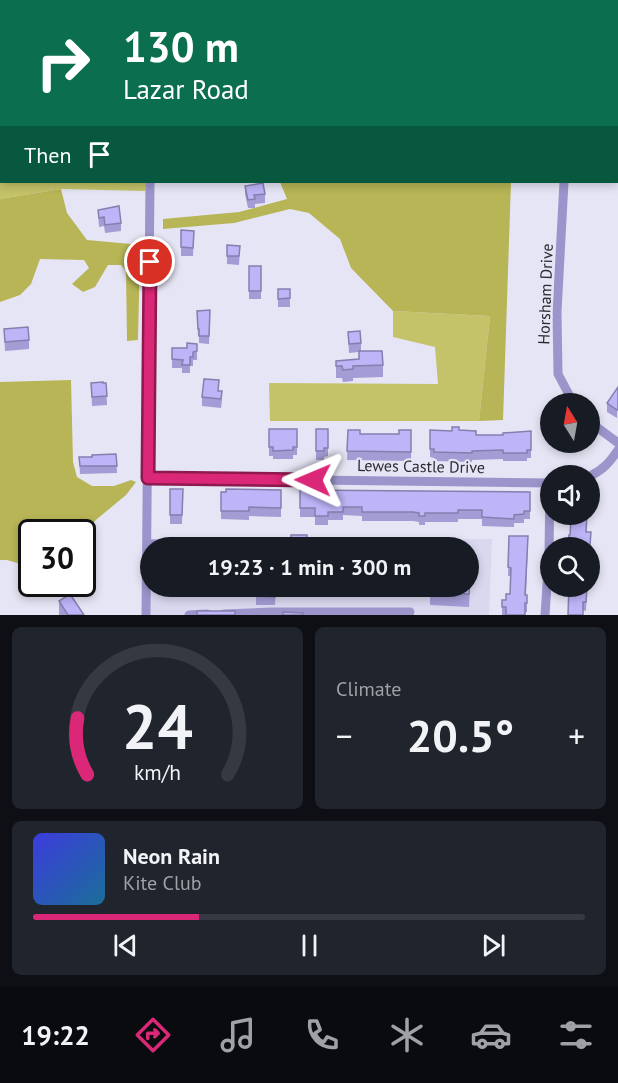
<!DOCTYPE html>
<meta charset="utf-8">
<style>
body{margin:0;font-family:"PT Sans",sans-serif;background:#20242c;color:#f1f3f6;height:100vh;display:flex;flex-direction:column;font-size:22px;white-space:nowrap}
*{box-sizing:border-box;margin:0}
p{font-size:20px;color:#9ea1a6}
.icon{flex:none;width:33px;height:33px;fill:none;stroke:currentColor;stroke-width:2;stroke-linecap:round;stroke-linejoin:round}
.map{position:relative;height:615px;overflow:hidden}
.side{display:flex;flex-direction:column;gap:12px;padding:12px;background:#0d0f14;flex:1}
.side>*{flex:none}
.banner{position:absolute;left:0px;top:0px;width:618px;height:183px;box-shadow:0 3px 9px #0003;background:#0b6e4f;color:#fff;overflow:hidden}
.needle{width:39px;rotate:349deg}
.buttons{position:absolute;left:540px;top:393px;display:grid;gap:12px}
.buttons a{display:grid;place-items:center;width:60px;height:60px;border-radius:50%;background:#171b24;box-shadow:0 3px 9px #0003;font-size:30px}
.speed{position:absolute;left:18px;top:519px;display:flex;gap:12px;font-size:30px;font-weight:700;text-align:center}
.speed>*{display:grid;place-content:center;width:78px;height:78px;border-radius:50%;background:#171b24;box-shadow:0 3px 9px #0003;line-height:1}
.speed .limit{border:3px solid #111;border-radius:9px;background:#fff;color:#111}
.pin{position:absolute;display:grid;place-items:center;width:51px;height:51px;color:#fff;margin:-26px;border:3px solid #fff;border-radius:50%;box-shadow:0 2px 6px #0007}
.me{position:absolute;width:66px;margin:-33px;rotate:271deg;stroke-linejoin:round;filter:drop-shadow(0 0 4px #0008)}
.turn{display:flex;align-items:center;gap:21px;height:126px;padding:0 24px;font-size:27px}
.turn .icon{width:78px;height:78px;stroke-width:2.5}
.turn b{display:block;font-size:42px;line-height:51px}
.then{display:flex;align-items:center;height:57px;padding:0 24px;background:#0003;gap:12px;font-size:22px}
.big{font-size:45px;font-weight:700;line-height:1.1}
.side .card{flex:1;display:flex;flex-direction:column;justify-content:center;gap:9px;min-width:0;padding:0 21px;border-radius:9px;background:#20242c}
.side .dial{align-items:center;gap:0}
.dial svg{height:156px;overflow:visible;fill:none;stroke:#363941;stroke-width:7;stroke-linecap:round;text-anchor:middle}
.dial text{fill:#f1f3f6;stroke:none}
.song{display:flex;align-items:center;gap:18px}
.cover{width:72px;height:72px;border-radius:9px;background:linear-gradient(135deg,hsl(240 70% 55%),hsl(200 70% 35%))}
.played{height:6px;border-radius:3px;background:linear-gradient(90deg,#db2777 30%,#363941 30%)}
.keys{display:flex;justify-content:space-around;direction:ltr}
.heat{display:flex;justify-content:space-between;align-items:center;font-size:33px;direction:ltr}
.side .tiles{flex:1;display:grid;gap:12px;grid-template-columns:1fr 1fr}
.card:last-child{grid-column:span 2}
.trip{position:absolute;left:140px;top:537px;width:339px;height:60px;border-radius:30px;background:#171b24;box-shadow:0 3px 9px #0003;font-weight:700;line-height:60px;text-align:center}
.dock{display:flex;height:96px;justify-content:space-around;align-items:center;background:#090b0e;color:#9ea1a6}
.dock .icon{width:42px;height:42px}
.dock .active{color:#db2777}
.dock b{font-size:27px;color:#f1f3f6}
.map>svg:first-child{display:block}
</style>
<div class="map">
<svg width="618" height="615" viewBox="0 0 618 615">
<rect width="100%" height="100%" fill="#e6e5f5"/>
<!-- built -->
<path fill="#dad8ef" d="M151,539H492L489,615H150V587L468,586V548H151Z"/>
<!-- green -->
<g fill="#c4c369">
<path d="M0,163H1L2,182H146L145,191L61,189L0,199Z"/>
<path d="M393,311L490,316L479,421H270L269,383L438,384L435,347L393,337Z"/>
</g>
<!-- forest -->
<g fill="#b7b556">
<path d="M280,182H511L503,420L479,421L490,316L393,311L351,268L340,239L309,213L290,209L234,223L163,229V219L239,212L287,199Z"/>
<path d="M61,189L67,213L87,240L131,244L140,250L138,340L127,341L126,271L121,265H108L95,287L83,292L72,284L89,268L84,260L40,259L31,284L20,295L0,302V199Z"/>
<path d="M71,380L73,462L77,477L92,486H114L131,480L136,482L126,495L97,519L85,531L83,560L82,532H32L31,567L7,560H0V382Z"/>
</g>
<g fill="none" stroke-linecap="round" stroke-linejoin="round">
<!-- stream -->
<g stroke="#a2a03f" stroke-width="2">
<path d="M505,2L508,0"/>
<path d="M0,151H2"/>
</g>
<!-- minor -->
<g stroke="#9c95cc" stroke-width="9">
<path d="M151,2L155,0"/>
<path d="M366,2V0"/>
<path d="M0,60L2,59"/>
<path d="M616,63H618"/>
<path d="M564,182L557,312L558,374L574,404"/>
<path d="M590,422L618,443"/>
<path d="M590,476C603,470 610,462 618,450"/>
<path d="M148,478L550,483"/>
<path d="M147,544H190L213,548"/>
<path d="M224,614L271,612H410"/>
<path d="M146,615L150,182"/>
<path d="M189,615L207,614"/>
<path d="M545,615L549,555L550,483"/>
</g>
</g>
<!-- wall -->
<g fill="#a39cd5">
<path d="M245,186L265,194V203L255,204V208H248L245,194Z"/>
<path d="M98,210L121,223V231L105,233L104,226L99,227Z"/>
<path d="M181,230L194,231L193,256H181Z"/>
<path d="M227,245L240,246L239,265L227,264Z"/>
<rect x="249" y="266" width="12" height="33"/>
<rect x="278" y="289" width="12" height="18"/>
<path d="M210,310L209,344L199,343V336H198L197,311Z"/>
<path d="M4,329L29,340V349L5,351Z"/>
<path d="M348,332L361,343V351L383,365V377L353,378V381L343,382L342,378H336V361L359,359V352L349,353Z"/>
<path d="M197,344V360H193V366H190V373H182V368H172V348H187Z"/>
<path d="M91,383H106L107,405L92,406Z"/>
<path d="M618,387L617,418L607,412V403Z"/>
<path d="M219,391L222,400L221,408L202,406V397Z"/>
<path d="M269,429H297V455H293V459H273V456H269Z"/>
<path d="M316,429H328V456L324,457V460H316Z"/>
<path d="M348,430L360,434H399L411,430V461L347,460Z"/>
<path d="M430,430L476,435H503L531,431V458H527V461H503V459L472,460V462L434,461V458L430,457Z"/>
<path d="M116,454L117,473L80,474L79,457H92Z"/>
<path d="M170,489H183L182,524H170Z"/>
<path d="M281,490V517L249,516V520L221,519V492Z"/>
<path d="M300,490L530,492V519H524V523H514V527L482,526V519H458V522H425V525H419V522L413,521H362V516L343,515V520H328V525H315V517H300Z"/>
<path d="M590,493H592L591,513H590Z"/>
<path d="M509,536L528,545L526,595H527V612H525V615H502V600H506L510,594L511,576H508Z"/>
<path d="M256,586H276L275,605H256Z"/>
<path d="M341,586H364V589L341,590Z"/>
<path d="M430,586L470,587L469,607L430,605Z"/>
<path d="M567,586H589V590H587L586,611L583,610L569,589H567Z"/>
<path d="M59,601L84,615H59Z"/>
</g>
<!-- shaded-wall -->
<path fill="#847fae" d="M418,0H425V2H414Z"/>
<!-- building -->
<g fill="#bdb5f8" stroke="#847fae" stroke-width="1.5">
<path d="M19,0H33L34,1L20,2Z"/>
<path d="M192,0H195V1L198,0H207L208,2H188Z"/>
<path d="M230,0H244L245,2H231Z"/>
<path d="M332,0H354L355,2H331V1Z"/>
<path d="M373,0H397L401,1L402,0H418L414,2H373Z"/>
<path d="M263,183L265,194L254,195L255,199L248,200L245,186Z"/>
<path d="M119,206L121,223L105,225L104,217L99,218L98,210Z"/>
<path d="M181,230L194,231L193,248L181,247Z"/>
<path d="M227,245L240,246L239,256H227Z"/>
<rect x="249" y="266" width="12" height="25"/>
<path d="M278,289H290V298L278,299Z"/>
<path d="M210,310L209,336H199V329H198L197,311Z"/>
<path d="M28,327L29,340L5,342L4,329Z"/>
<path d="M360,331L361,343L349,344L348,332Z"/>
<path d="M187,343L197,344V351L193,352V357H190V365H182L183,360L172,359V348H187Z"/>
<path d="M359,351H382L383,365L353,366V369L343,370L342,366H336V361L359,359Z"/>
<path d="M204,379L219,380L218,391H222L221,399L202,397Z"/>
<path d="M103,382V383H106L107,396L92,397L91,383Z"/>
<path d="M618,387V408L617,410L607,403Z"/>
<path d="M452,427H459V430L476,431V435H503V433L531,431V450H527V453H503V450L472,451V453L434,452V449H430V430L452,431Z"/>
<path d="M269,429H297V447H293V450L273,451V447H269Z"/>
<path d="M316,429H328V448H324V451H316Z"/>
<path d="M348,430H360V434H399V430H411V452L347,451Z"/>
<path d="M116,454L117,466H80L79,457H92V455Z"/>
<path d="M170,489H183L182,515H170Z"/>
<path d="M226,489L281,490V508L249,507V511H221V492H226Z"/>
<path d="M300,490L530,492V511H524V514L514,515V519L482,517V510H458V513H425V516H419V513L413,512H362V507H343V512H328V516H315V508H300Z"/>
<path d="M590,493H592L591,505H590Z"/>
<path d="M572,514H587L586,532H591L590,545L587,544V548H568L569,535H570L571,519H572Z"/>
<rect x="291" y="535" width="16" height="13"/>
<path d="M509,536H528L525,595H527V603H525V615H506V607H502V600H506V594H510L511,568L508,567Z"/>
<path d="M185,541H208V548H184Z"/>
<path d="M468,575H470L469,594L430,593V586H468Z"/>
<path d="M256,586H276L275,597L256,596Z"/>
<path d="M569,586H587L586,602H583V615H568Z"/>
<path d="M70,594L84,615H68L59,601Z"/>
<rect x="197" y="611" width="38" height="4"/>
<path d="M283,612L303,613V615H283Z"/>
</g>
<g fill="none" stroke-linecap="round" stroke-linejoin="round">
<defs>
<path id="route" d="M150,262L148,478L313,480"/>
</defs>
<!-- route casing -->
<use href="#route" stroke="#8e194d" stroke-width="15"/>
<!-- route -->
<use href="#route" stroke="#db2777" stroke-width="10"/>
</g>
<g text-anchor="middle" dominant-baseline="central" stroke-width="4.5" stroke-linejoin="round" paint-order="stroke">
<!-- street labels -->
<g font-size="16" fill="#2b2a31" stroke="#e6e5f5">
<text transform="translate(545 294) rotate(-88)">Horsham Drive</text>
<text transform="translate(421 466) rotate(1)">Lewes Castle Drive</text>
</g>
</g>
</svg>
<div class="buttons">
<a><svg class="needle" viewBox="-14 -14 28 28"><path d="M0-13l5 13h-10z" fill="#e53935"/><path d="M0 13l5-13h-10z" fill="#9ea1a6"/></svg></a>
<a><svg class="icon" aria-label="sound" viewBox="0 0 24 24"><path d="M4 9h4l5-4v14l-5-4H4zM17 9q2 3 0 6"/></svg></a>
<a><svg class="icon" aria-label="search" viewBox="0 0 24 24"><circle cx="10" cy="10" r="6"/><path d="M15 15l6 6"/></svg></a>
</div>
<div class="speed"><div class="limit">30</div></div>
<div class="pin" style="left:150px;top:262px;background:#d93025"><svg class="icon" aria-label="arrive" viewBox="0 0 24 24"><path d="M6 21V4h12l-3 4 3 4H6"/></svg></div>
<svg class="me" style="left:313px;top:480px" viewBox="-20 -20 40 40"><path d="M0-17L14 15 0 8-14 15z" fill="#db2777" stroke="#fff" stroke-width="4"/></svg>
<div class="trip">19:23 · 1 min · 300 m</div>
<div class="banner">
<div class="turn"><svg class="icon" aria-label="right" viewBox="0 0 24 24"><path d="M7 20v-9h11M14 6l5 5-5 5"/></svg><div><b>130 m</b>Lazar Road</div></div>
<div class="then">Then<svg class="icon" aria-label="arrive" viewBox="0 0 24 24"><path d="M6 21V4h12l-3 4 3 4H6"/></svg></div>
</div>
</div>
<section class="side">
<div class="tiles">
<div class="card dial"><svg viewBox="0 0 100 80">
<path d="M14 69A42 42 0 1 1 86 69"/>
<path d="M14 69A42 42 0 0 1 9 40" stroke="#db2777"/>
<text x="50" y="56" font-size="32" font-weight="700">24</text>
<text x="50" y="72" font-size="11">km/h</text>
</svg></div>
<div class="card"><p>Climate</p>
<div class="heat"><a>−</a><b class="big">20.5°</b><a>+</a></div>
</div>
<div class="card">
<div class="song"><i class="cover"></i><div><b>Neon Rain</b><p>Kite Club</p></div></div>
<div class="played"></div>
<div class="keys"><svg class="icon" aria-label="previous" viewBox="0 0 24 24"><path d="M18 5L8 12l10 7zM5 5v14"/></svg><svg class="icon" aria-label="pause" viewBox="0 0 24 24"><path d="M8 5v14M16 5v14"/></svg><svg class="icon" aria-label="next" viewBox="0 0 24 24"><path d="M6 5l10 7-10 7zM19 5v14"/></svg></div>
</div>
</div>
</section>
<nav class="dock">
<b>19:22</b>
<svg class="icon active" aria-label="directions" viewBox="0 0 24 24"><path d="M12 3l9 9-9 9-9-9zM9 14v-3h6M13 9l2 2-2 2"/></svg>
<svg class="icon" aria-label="music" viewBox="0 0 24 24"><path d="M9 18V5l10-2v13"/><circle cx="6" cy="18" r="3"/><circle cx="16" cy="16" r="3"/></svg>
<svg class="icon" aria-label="phone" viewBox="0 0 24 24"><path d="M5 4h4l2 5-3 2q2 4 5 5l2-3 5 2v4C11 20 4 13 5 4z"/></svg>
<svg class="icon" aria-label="climate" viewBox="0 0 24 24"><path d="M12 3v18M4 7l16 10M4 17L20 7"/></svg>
<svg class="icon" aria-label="car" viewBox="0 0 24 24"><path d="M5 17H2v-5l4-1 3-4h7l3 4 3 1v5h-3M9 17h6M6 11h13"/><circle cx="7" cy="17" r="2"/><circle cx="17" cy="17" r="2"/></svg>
<svg class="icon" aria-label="filters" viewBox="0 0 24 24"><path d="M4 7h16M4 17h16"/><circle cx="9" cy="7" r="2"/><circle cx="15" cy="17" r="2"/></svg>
</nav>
